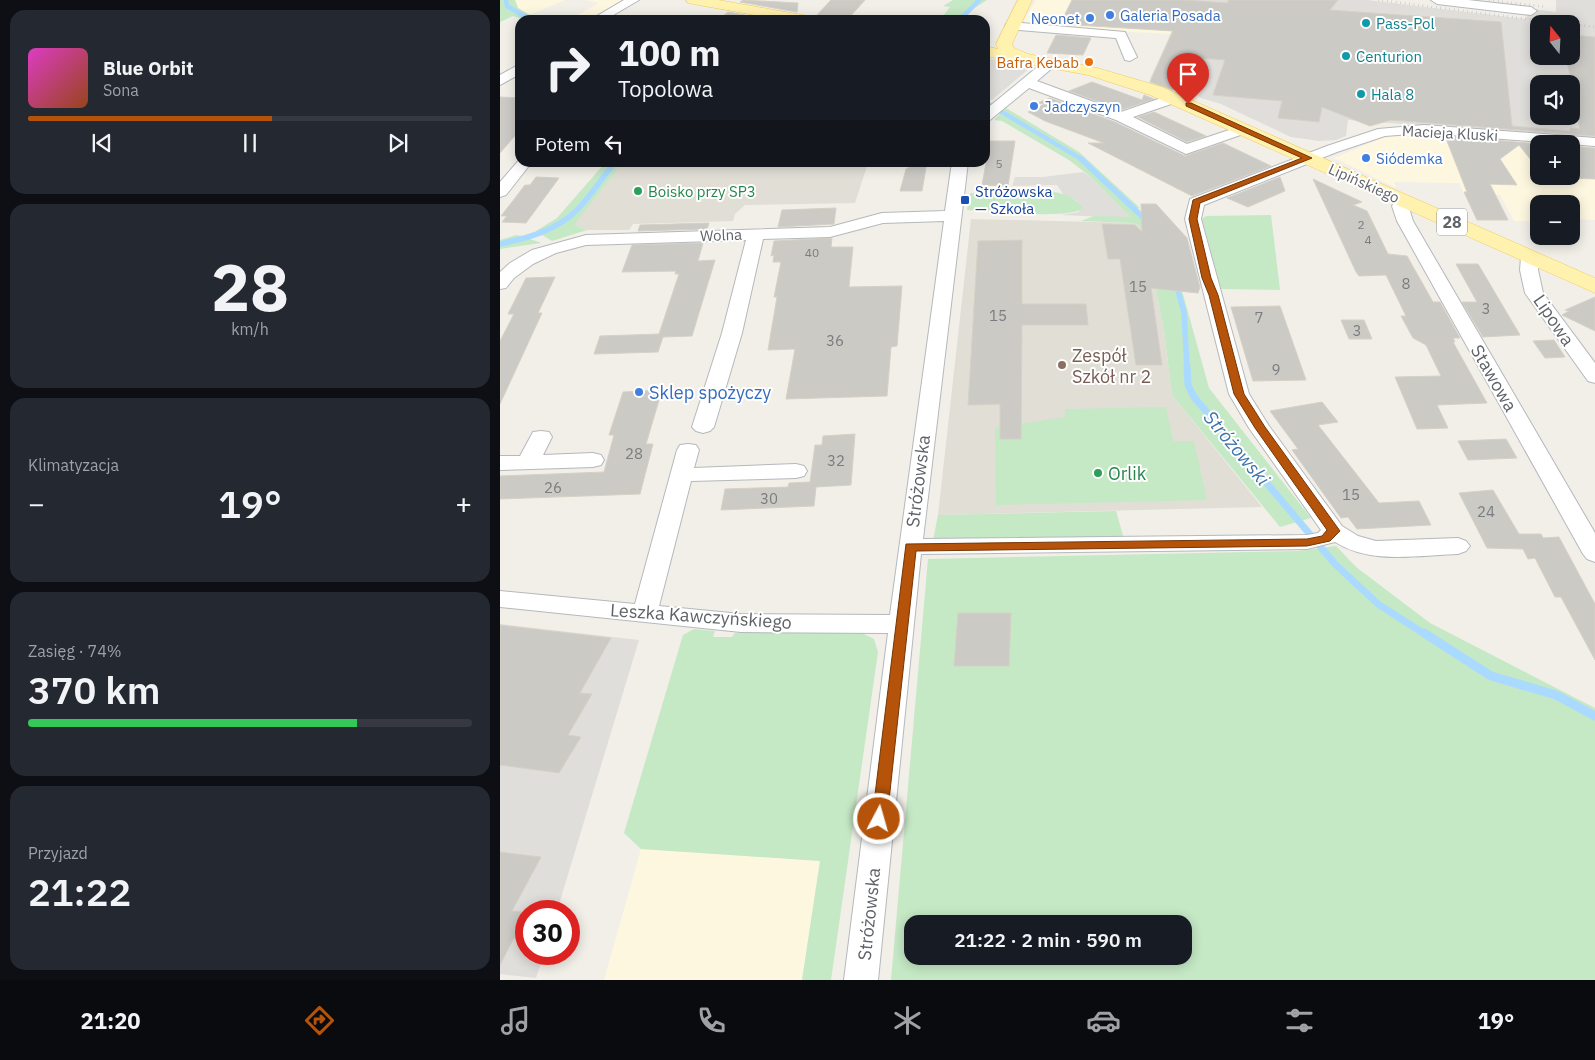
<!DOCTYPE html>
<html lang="pl">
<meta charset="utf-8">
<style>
body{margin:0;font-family:"IBM Plex Sans",sans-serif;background:#242831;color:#f1f3f6;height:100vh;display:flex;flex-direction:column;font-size:19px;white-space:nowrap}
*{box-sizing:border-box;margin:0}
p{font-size:16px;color:#9ea1a6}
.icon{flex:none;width:28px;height:28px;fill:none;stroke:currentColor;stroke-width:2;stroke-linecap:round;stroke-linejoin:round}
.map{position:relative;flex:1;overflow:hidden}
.side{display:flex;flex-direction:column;gap:10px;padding:10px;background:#0d0f14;width:500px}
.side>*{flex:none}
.guide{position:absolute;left:15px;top:15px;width:475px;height:152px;border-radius:15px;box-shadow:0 2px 12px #0003;background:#171b24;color:#f1f3f6;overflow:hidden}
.needle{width:32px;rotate:342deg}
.buttons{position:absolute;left:1030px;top:15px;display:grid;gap:10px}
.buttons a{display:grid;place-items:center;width:50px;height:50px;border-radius:10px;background:#171b24;box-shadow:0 2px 12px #0003;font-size:25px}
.speed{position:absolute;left:15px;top:900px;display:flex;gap:10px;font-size:25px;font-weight:700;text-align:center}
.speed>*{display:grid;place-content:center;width:65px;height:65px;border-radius:50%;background:#171b24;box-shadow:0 2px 12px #0003;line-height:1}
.speed .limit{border:8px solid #d22;background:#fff;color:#111}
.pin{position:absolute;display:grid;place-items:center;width:42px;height:42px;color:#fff;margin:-51px -21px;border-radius:50% 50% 50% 0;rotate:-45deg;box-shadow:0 0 5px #0007}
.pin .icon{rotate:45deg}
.me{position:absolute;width:55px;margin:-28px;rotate:6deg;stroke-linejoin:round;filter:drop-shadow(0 0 4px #0008)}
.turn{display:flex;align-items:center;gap:18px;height:105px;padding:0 20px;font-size:22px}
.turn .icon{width:65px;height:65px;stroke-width:2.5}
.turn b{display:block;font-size:35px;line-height:42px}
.then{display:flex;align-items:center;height:48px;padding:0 20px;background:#0003;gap:10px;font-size:19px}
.big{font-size:38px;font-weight:600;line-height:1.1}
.side .card{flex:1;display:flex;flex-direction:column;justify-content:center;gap:8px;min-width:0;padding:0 18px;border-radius:15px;background:#242831}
.side .dial{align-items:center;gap:0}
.dial b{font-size:65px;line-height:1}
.song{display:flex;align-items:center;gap:15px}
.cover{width:60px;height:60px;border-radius:8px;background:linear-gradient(135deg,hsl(310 70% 55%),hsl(20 70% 35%))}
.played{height:5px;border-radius:2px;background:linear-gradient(90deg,#b45309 55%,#363941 55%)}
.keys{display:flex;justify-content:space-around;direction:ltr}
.heat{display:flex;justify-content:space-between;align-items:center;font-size:28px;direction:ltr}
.charge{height:8px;border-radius:4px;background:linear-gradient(90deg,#34c759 74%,#363941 0)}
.trip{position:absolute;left:404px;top:915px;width:288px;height:50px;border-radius:15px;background:#171b24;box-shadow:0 2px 12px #0003;font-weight:600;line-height:50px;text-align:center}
.menu{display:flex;height:80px;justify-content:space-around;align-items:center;background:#090b0e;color:#9ea1a6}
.menu .icon{width:35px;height:35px}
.menu .on{color:#b45309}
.menu b{font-size:22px;color:#f1f3f6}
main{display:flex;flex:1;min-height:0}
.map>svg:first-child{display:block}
</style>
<main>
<section class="side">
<div class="card">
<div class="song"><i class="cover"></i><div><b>Blue Orbit</b><p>Sona</p></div></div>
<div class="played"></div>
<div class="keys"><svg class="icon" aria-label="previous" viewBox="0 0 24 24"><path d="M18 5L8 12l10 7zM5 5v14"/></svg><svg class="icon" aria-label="pause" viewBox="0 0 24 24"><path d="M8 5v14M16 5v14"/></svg><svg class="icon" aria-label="next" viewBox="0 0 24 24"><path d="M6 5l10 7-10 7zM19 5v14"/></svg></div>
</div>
<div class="card dial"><b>28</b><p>km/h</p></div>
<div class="card"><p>Klimatyzacja</p>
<div class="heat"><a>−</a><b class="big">19°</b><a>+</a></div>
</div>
<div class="card"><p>Zasięg · 74%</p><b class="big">370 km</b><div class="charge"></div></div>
<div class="card"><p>Przyjazd</p><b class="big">21:22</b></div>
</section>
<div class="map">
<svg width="1095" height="980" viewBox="0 0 1095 980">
<rect width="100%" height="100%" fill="#f1efe8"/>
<!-- commercial -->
<g fill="#fef7e0">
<path d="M15,0H65L29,15L18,8Z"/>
<path d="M85,0H126L89,20H69L99,3Z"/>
<path d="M536,0H686L671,34L526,26L524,20Z"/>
<path d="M908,133L1054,144H1039V176H1071V144L1095,145V220L1071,219V204H1039V221H1014L1000,195L964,193L959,183L894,182L896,188L834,158L889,135Z"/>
<path d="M141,849L320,861L302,980H104Z"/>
</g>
<!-- industrial -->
<g fill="#e0deda" fill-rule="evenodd">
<path d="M686,0H867L1025,19L1032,9L1056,12V0H1095V138L848,120L846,136L836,140L819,141L791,137L721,104L701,98L676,82L650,79ZM1039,24H1071V56H1039ZM1039,84H1071V116H1039Z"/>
<path d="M485,58L525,65L530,68L492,100L485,98Z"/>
<path d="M583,172L592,178L631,218L561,215L579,212L577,201L563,194L557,185L512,186L515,177H543Z"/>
<path d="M0,624L139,640L57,911H26V954H44L36,978L0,974Z"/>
</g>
<!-- education -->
<g fill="#e1ded6">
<path d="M122,163H368L355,203L245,205L235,214L233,221L133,224L129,230H87L73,225Z"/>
<path d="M471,219L634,223L644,228L664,330L672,395L762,507L438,515Z"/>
</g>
<!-- green -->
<g fill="#c5e8c5" fill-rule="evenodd">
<path d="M0,0H15L18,8L39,20H26L13,16L0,22Z"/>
<path d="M453,0H487L473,9L463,20H440L450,7L443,6Z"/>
<path d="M506,108L579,152L639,207L638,210L647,218L683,294L709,388L811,518L780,527L672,395L664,330L644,228L634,223L581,221L594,216L630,217L592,178L569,160L502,121L494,120Z"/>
<path d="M105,163H122L74,225L87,230L52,241L36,231L57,218Z"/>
<path d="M554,192C566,194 575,198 583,208C571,220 488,211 467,210L470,193Z"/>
<path d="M771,215L780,290L721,289L702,219L706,216Z"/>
<path d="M16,235L22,236L41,243L0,249V240Z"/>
<path d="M666,407L673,441H694L707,500L496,505L495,428L565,417V409Z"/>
<path d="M616,511L624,539L433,541L438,515Z"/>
<path d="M836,546L856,567L930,623L1095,708V980H391L428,559L798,551ZM412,924H682V956H412Z"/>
<path d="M194,629L215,631L213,637H232L235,633H362L374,639L378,652L331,980H302L320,861L141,849L124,833L183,635Z"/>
</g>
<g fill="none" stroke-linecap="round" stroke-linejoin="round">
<!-- stream-far3 -->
<g stroke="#aadaff" stroke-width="4.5">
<path d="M6,0L7,6L31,20"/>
<path d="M460,20L479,0"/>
<path d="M485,102L583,160"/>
</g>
<!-- stream-far2 -->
<g stroke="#aadaff" stroke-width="5.5">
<path d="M581,159L647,221"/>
<path d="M0,244C27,238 56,231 77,210C91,196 102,178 115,162"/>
<path d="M676,283L684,313L687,367"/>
</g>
<!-- stream-far1 -->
<path stroke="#aadaff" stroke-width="7" d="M687,366L688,385L694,397L835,564L878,604L926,635"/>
<!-- stream -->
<path stroke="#aadaff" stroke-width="9" d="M924,633L991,676L1056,695L1095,716"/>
</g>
<!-- building -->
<g fill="#cccac5" stroke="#d6d1c6">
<path d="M243,0L298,3L297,12L240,2Z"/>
<path d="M331,0H365L347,20L317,15Z"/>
<path d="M572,0H684L728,3V0H838L830,10L1001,22L1012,126L1070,131V128L1080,129L1074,103L1078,104L1065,56H1071V35L1095,37V136L891,120L870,126L822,107L819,122L778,118L782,101L713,95L725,60L687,57L673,90L650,82L673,31L560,24Z"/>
<path d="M228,12L271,20H218Z"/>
<path d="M556,35L591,38L583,55L547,53Z"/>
<path d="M592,82L642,100L644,95L654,99L621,110L569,91Z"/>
<path d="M0,97L20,98V130L0,153Z"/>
<path d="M550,98L615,122L685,156L723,143L771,166L692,196L588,143H604L545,121L528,112L545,104L537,103Z"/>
<path d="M654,112L706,136L687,142L638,117Z"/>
<path d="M945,136L1041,144H1039V170L1019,145L1000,159L1017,185L990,184L1008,220H977L964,192H967Z"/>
<path d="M490,141H515L508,186L482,185Z"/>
<path d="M1071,146L1095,148V179L1044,177L1071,176Z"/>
<path d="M420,162H427L422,191H400L406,169Z"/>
<path d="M36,177L59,178L26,223L2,222L7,216H1L12,202L25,185H30Z"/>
<path d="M780,177L785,191L748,207L727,198Z"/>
<path d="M813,179L862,202L853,205L867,211L888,254L907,256L933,302H940L960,338H953L955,342H953L987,403L937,405L948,428L917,429L895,377L941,376L926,345L913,338L901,316H906L886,275L859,276L856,272Z"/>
<path d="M641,204H656L687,238L700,287L698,293L651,288L662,365H636L620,259H608L602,224L635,225L642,232Z"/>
<path d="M336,208L334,224L278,227L282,210Z"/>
<path d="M209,223L207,229L138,231L140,225Z"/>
<path d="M332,238L331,247H353L349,287L402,286L397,346L391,347L387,396L286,399L295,349L268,350L277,297H274L281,262H273L274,255L271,256L274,241Z"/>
<path d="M522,240V304H586L588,325H522L521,439H500V404L468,405L478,241Z"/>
<path d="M203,243L198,261L215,260L192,336L163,337L158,352L94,354L100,336L159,334L179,274H175L176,271L122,272L132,245Z"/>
<path d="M956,264H978L1020,335L983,337L962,302H977Z"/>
<path d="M55,277L38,313H42L0,404V341L14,314H8L26,278Z"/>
<path d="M1095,297V331L1062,315L1069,311L1065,310Z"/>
<path d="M780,306L806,380L753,381L731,307Z"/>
<path d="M841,320H864L872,339H849Z"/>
<path d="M1054,340L1065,357L1045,358L1033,341Z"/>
<path d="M162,390L146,444H153L140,494L0,499V476L104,472L114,435H109L123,392Z"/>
<path d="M822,402L838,422L818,425L879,503L919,501L931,525L857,529L848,517L841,518L792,450L798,449L770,411Z"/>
<path d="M355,434L351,485L316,487L314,506L221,510L225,489L288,487L289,483L310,482L315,445H322L323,436Z"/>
<path d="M1006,439L1017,458L968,460L958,441Z"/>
<path d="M993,490L1019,534H1041L1043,538L1059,537L1095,604V660L1061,597H1055L1035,558L1028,559L1023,549L987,548L959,493Z"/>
<path d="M458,613H511L509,666H454Z"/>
<path d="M0,625L111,638L80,693L92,694L68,735L81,737L59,773L0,765Z"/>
<path d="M0,852L41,857L12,911L26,912V939L14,938L0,965Z"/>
</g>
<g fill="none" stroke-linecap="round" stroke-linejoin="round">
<defs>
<g id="minor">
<path d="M124,0H139L105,20H90Z"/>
<path d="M931,0H968L1031,7L1037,11L1031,15L937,4Z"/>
<path d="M511,22L625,32L637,57L630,61L625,60L616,38L507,29L505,26L507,23Z"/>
<path d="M551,59L558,63L537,81L621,112L670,95H680L682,98L680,101L633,117L687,144L744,125L749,126L751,129L749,132L686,154L616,120L529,88L490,120L485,121V110L546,60Z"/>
<path d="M20,64V74L0,85V75Z"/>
<path d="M924,125L1095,138V146L924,133L885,136L837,152L704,205L701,219L749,394L769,426L842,526L858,536L876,541L958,538L966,541L970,546L966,551L958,554C918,555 871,565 835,542L807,549L421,554L378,980H344L388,633L241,632L0,607V591L135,604L177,450L180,445L188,444L196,445L199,450L194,468L296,464L304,466L307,471L304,476L296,478L191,481L159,606L241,614L390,615L444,221L383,223L330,237L263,239L242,333L214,427L210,431L203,433L196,431L192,427L222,333L246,240L86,245L56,253L33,264L14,278L6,288L0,289V272L10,263L32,250L86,235L330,227L382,213L445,211L452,162H468L423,539L807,535L818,533L821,530L749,428L729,394L685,219L690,199L827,146L878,129Z"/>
<path d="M20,159V162H32L6,195L0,197V182Z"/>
<path d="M903,195L909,197L911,200L909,208L913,221L1095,533V562L1087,559L1083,554L897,221L892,206L897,197Z"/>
<path d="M1030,252L1036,253L1039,257L1038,270L1043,293L1095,363V383L1088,381L1025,293L1020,270L1021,257L1024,253Z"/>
<path d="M41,431L49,432L52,437L43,455L93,453L101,455L104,460L101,465L93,467L0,470V456H20L33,432Z"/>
</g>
<g id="major">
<path d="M186,0H218L308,16L313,17L315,20H282L193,4L188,3Z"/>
<path d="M518,0H532L512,44L514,48L528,54L597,68L662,87L1095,278V293L650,95L588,75L485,56V46L498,49L496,44Z"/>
</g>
</defs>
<!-- minor casing -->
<use href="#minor" stroke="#b5b8bc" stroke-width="2"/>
<!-- major casing -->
<use href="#major" stroke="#f2c960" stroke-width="1"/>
<!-- minor -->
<use href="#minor" fill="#fff" fill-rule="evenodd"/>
<!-- major -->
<use href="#major" fill="#fff2af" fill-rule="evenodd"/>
<!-- rail -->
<g stroke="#b6b7b8" stroke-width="2.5" stroke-dasharray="0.5 4" stroke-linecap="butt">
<path d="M878,0L1069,24"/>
<path d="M989,0L1047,7"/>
<path d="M1071,24L1095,27"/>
</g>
</g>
<!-- route -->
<path fill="#b45309" stroke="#753606" d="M686,103H691L812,158L700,203L697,219L711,278L718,295L744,394L765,427L840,531L830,541L807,546L416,551L387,819L385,823L379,825L374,823L372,819L406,544L807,539L822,536L827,530L755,428L734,394L709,295L702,278L689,219L693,200L802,158L686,106Z"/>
<!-- markers -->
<g fill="#3f7fe0" stroke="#fff" stroke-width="2">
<circle cx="610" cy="15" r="5"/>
<circle cx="590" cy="18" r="5"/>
<circle cx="534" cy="106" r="5"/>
<circle cx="866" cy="158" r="5"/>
<circle cx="139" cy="392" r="5"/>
</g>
<g fill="#0f9aa8" stroke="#fff" stroke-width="2">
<circle cx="866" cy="23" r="5"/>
<circle cx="846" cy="56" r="5"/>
<circle cx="861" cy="94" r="5"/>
</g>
<circle fill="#e8710a" stroke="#fff" stroke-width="2" cx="589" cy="62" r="5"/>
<g fill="#2e9e5b" stroke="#fff" stroke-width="2">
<circle cx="138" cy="191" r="5"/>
<circle cx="598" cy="473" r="5"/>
</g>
<rect fill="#1a4fb4" stroke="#fff" stroke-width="2" x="460" y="195" width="10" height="10" rx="2.5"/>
<circle fill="#8d6e63" stroke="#fff" stroke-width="2" cx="562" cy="365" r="5"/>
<g text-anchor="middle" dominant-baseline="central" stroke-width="4" stroke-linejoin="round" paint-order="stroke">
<!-- far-number labels -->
<g font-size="12" fill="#7a7d7f">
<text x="499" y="163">5</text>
<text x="861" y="224">2</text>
<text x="868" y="239">4</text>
<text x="312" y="252">40</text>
</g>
<!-- far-shop labels -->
<g font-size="15" fill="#366cbe" stroke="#fff" text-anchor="start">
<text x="620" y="15">Galeria Posada</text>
<text x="580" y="18" text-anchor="end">Neonet</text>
<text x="544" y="106">Jadczyszyn</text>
<text x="876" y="158">Siódemka</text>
</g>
<!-- far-culture labels -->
<g font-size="15" fill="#0d838f" stroke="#fff" text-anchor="start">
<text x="876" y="23">Pass-Pol</text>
<text x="856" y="56">Centurion</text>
<text x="871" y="94">Hala 8</text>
</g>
<!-- far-food labels -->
<g font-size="15" fill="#c56008" stroke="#fff" text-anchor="end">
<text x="579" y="62">Bafra Kebab</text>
</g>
<!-- far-street labels -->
<g font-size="15" fill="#5f6368" stroke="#fff">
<text transform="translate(950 133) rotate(3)">Macieja Kluski</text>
<text transform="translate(864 183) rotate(24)">Lipińskiego</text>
<text transform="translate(221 235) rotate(-2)">Wolna</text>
</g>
<!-- far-leisure labels -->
<g font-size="15" fill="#27864d" stroke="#fff" text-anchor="start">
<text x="148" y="191">Boisko przy SP3</text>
</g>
<!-- far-transit labels -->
<g font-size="15" fill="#164399" stroke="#fff" text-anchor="start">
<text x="475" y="191">Stróżowska<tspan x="475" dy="17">— Szkoła</tspan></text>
</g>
<!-- number labels -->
<g font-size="15" fill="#7a7d7f">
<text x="906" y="283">8</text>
<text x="638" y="286">15</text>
<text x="986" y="308">3</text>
<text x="498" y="315">15</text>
<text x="759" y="317">7</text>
<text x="857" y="330">3</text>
<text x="335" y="340">36</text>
<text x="776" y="369">9</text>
<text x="134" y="453">28</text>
<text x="336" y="460">32</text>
<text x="53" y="487">26</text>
<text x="851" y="494">15</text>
<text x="269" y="498">30</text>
<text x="986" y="511">24</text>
</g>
<!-- shield labels -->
<rect fill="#fff" stroke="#8f9295" stroke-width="1" x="937" y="208.5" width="30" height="27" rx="4"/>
<g font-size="16" font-weight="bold" fill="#5f6368">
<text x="952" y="222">28</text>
</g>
<!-- street labels -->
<g font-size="18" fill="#5f6368" stroke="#fff">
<text transform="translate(1054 320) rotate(56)">Lipowa</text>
<text transform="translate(994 378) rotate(60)">Stawowa</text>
<text transform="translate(418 481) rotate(-83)">Stróżowska</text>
<text transform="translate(201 616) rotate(4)">Leszka Kawczyńskiego</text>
<text transform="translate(369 914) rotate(-84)">Stróżowska</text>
</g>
<!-- education labels -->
<g font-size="18" fill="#785e54" stroke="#fff" text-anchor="start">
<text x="572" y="355">Zespół<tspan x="572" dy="21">Szkół nr 2</tspan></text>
</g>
<!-- shop labels -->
<g font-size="18" fill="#366cbe" stroke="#fff" text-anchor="start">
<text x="149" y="392">Sklep spożyczy</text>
</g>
<!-- leisure labels -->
<g font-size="18" fill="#27864d" stroke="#fff" text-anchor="start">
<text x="608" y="473">Orlik</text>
</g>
<!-- water labels -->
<g font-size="19" font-style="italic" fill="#4174aa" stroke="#fff">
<text transform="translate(737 448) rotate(50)">Stróżowski</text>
</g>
</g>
</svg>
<div class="buttons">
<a><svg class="needle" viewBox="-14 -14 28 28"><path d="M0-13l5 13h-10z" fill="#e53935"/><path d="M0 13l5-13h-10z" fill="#9ea1a6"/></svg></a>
<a><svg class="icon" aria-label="sound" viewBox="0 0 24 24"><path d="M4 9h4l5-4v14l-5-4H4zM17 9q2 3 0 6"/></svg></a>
<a>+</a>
<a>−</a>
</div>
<div class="speed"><div class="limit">30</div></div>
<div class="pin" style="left:688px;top:104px;background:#d93025"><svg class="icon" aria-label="arrive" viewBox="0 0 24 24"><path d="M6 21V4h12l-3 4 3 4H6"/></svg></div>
<svg class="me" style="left:379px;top:819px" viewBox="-20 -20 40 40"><circle r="17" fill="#b45309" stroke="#fff" stroke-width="3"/><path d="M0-11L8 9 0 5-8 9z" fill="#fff"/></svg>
<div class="trip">21:22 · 2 min · 590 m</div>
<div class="guide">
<div class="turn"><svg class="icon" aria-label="right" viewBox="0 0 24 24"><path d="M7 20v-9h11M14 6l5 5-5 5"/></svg><div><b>100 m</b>Topolowa</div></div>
<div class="then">Potem<svg class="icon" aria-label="left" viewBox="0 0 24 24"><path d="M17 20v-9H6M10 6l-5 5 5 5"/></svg></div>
</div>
</div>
</main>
<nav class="menu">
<b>21:20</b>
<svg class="icon on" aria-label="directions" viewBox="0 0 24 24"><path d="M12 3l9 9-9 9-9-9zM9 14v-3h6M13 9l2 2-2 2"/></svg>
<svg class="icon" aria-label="music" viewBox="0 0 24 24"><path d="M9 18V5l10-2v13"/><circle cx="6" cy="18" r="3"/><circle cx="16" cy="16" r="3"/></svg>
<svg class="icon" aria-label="phone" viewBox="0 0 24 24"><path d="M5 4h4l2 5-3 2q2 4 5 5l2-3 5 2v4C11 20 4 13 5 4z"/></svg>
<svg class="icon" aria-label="climate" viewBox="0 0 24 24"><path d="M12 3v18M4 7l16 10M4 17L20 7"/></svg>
<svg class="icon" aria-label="car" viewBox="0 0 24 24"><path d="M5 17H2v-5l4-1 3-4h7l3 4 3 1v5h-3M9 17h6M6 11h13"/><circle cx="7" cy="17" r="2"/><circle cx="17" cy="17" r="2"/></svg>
<svg class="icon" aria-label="filters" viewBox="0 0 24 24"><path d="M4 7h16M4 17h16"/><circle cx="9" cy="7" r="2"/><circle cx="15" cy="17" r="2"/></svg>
<b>19°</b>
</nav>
